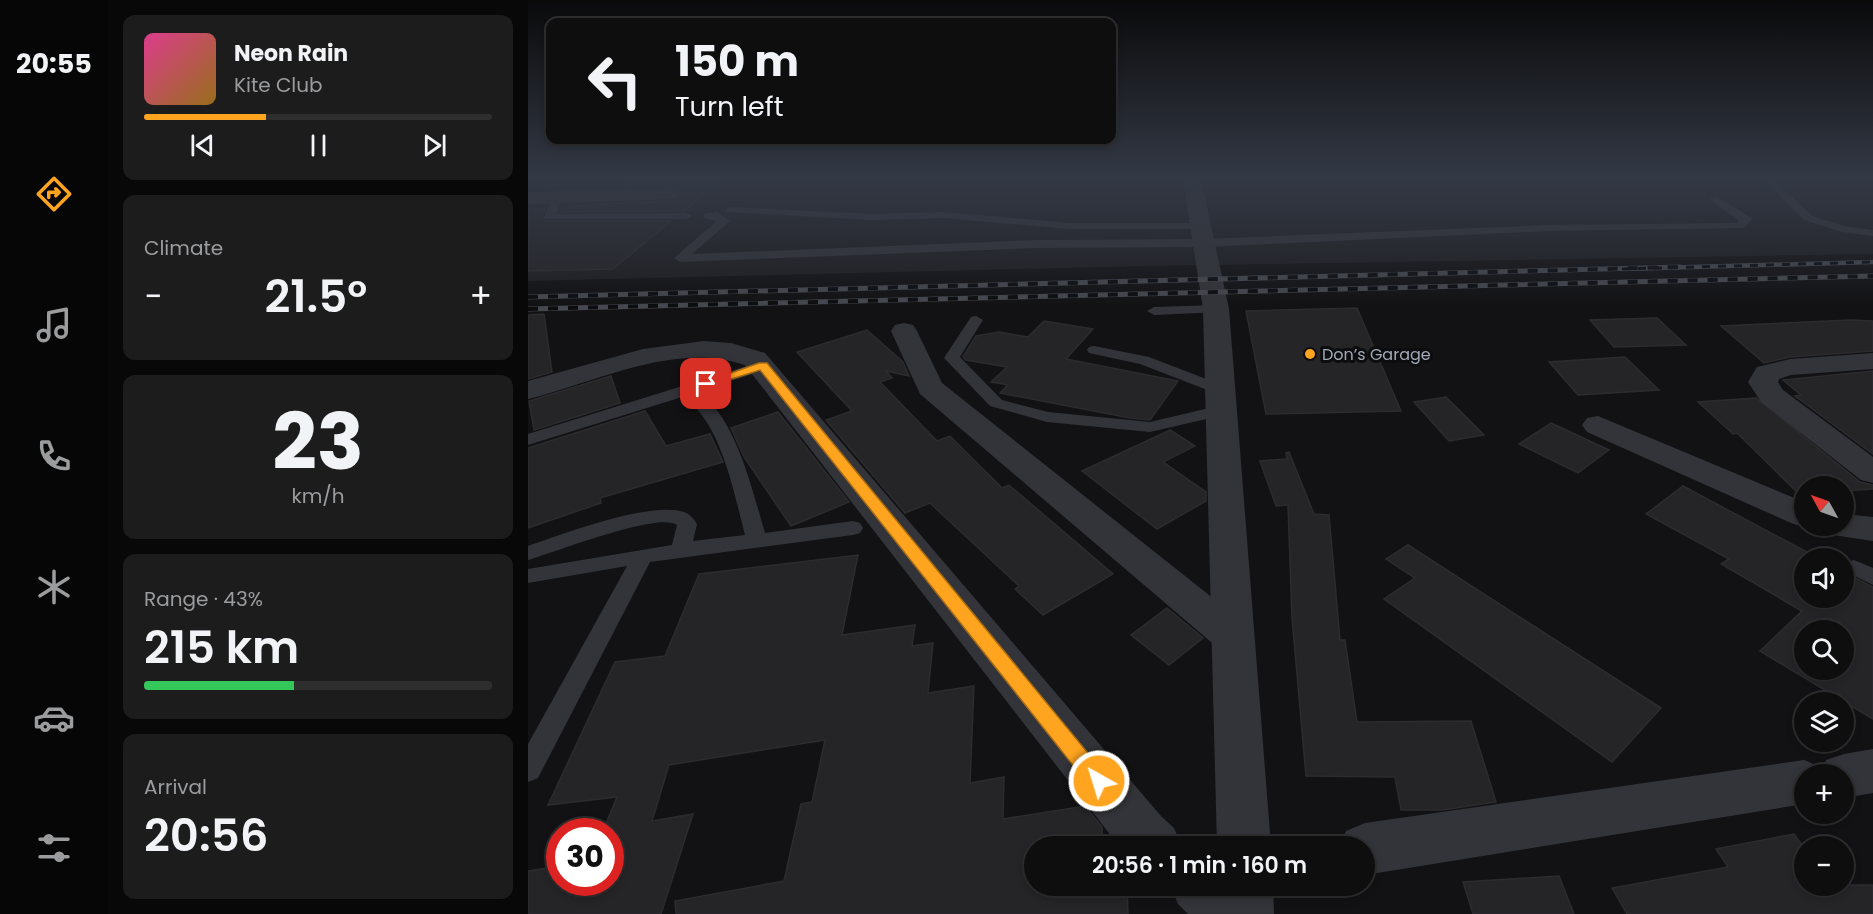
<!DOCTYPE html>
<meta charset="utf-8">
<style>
body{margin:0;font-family:Poppins,sans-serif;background:#1c1c1d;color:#f1f3f6;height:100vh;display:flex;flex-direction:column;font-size:22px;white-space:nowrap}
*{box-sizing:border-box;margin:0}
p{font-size:20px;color:#9b9c9e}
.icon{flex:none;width:33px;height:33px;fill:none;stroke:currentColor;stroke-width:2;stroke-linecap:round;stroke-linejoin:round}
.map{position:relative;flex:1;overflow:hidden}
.drawer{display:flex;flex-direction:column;gap:15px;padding:15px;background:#080808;width:420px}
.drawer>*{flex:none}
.hud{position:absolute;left:18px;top:18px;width:570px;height:126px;border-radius:12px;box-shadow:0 3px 9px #0003,0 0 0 2px #2e2e2f;background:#0e0e0f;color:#f1f3f6;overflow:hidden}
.needle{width:39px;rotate:310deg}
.buttons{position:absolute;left:1266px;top:476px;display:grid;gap:12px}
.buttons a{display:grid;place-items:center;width:60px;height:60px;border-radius:50%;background:#0e0e0f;box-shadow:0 3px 9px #0003,0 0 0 2px #2e2e2f;font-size:30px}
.speed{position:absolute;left:18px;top:818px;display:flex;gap:12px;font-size:30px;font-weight:700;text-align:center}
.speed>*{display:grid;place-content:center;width:78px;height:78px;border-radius:50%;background:#0e0e0f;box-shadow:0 3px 9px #0003,0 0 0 2px #2e2e2f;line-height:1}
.speed .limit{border:9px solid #d22;background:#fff;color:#111}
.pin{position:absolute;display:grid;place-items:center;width:51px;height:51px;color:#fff;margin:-26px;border-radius:12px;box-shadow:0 3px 9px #0006}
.me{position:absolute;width:66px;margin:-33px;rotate:321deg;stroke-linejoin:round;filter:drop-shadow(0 0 4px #0008)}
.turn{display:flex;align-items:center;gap:21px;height:126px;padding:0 30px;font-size:27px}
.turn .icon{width:78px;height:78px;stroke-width:2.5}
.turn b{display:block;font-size:42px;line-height:51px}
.big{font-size:45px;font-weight:600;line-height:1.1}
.drawer .card{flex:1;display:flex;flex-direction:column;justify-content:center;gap:9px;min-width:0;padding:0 21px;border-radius:12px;background:#1c1c1d}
.drawer .dial{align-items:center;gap:0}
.dial b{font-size:78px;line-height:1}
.song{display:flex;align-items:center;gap:18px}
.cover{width:72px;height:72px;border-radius:9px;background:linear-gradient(135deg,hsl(330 70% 55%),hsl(40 70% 35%))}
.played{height:6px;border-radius:3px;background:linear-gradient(90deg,#ffa41f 35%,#2e2e2f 35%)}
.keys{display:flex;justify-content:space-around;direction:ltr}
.heat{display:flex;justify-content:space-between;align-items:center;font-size:33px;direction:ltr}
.charge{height:9px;border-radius:4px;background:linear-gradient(90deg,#34c759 43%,#2e2e2f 0)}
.trip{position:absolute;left:496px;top:836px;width:351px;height:60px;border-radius:30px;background:#0e0e0f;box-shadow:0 3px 9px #0003,0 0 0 2px #2e2e2f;font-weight:600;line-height:60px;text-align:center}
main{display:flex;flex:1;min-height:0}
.menu{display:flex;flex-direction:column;width:108px;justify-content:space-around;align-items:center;background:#060606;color:#9b9c9e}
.menu .icon{width:42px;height:42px}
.menu .on{color:#ffa41f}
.menu b{font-size:27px;color:#f1f3f6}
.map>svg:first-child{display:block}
</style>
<main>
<nav class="menu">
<b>20:55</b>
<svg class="icon on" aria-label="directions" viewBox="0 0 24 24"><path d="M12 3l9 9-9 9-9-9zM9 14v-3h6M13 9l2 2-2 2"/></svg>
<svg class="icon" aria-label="music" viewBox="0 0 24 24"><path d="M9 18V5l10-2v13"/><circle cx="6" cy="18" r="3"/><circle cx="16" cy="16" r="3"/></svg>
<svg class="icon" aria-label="phone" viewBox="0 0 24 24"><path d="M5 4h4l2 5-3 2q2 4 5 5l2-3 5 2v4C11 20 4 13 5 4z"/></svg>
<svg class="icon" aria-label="climate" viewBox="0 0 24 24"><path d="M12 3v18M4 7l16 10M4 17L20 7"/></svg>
<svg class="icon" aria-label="car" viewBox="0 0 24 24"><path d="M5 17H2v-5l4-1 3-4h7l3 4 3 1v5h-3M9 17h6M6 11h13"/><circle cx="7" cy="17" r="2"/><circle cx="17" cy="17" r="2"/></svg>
<svg class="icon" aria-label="filters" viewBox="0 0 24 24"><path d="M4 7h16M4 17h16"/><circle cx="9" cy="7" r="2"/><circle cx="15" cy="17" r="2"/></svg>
</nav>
<section class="drawer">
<div class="card">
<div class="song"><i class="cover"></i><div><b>Neon Rain</b><p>Kite Club</p></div></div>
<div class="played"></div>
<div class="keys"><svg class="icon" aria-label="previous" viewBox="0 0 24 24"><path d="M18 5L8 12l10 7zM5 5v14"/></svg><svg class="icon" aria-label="pause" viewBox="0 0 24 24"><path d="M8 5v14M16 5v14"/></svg><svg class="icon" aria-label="next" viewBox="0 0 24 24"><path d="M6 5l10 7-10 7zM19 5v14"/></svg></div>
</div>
<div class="card"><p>Climate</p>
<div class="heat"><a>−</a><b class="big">21.5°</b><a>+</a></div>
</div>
<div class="card dial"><b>23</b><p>km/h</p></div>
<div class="card"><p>Range · 43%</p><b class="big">215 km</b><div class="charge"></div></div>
<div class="card"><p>Arrival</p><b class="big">20:56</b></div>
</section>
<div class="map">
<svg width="1345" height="914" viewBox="0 0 1345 914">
<rect width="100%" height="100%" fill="#121214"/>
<!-- built -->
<path fill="#1e1e21" d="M0,179H1345V254L618,266L0,281Z"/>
<!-- building -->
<g fill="#252528" stroke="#2c2c30" stroke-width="1.5" fill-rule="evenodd">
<path d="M100,179H194L156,211L32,212L33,208L70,204L147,201L152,196L151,193L140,187L90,188Z"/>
<path d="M0,209H17L14,216L18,221H143L85,269L0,271Z"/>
<path d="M829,308L873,411L738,414L718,311Z"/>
<path d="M16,314L24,372L0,379V315Z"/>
<path d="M1129,318L1158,345L1086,347L1062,320Z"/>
<path d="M1323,320L1345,321V351L1262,357L1236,363L1193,326Z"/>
<path d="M516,321L565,329L538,359L650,381L622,420L602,418L472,393L480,385L463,382L479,367L438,360L435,357L448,336L471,332L500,337Z"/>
<path d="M339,330L375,362L381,376L358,371L364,378L352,382L409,441L422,436L474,488L481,485L585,574L515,615L487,589L491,586L402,503L377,513L298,420L324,411L269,352Z"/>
<path d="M1097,357L1131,390L1050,395L1021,362Z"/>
<path d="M1345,371V454L1267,396L1273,395L1255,380Z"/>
<path d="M83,376L92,403L6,430L1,401Z"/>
<path d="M918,397L956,435L921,441L886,402Z"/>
<path d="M1228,398L1332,482L1345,485V489L1316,491V486H1276V493H1270L1209,433L1205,434L1170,402Z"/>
<path d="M117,411L138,446L182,434L195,462L72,498L73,503L0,528V448Z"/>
<path d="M250,412L321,502L263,526L216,457L203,428Z"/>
<path d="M1023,423L1081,450L1050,473L991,444Z"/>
<path d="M642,430L667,446L635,462L678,492V501L629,529L554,471Z"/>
<path d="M761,452L786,514L801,515L812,640H817L829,722L943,721L968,802L915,810H873L867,777L778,776L764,618L760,505L748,506L732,461L759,459L758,453Z"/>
<path d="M1155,486L1290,558H1276V597H1316V572L1345,587V719L1232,651L1274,611L1193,564L1201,559L1118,514ZM1276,630H1316V669H1276Z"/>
<path d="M880,545L1133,708L1084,762L856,599L887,578L858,559Z"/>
<path d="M330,555L314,635L387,625L384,646L405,643L400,693L446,686L442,783L476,777L475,819L557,806L574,827L575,846H507V885H599L600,914H148L147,901L256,881L273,804L284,802L297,740L141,765L124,821L165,814L133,914H0V871L32,866V882H82V831H75L89,797L20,805L87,662L137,656L171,574Z"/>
<path d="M639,608L675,638L641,665L603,635Z"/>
<path d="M1266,834L1276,848V885H1345V914H1099L1084,888L1200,867L1188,849Z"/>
<path d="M1031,876L1046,914H945L935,882Z"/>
</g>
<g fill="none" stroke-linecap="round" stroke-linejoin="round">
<!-- service -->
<g fill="#333439" fill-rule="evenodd">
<path d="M1234,179H1245L1284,216L1316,226L1345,230V236L1314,232L1276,220Z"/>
<path d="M29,194L34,197L29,214L158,213L164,216L158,219H18L16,217L24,197Z"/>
<path d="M1187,196L1222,217L1224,219L1216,228L1022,231L677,247L508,248L152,262L146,258L189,221L176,218V214L189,212L202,221L164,254L508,240L677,239L1022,225L1209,223L1211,220L1183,201L1182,199Z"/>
<path d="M202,207L343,214L416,212L541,223H674L680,226L674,229H541L416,218L343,220L198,212L197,210Z"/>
<path d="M688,305L693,306V312L626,315L619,311L626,307Z"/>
<path d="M448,316L455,320L432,357L474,400L520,412L622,422L694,405L702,410L700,414L622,432L519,422L462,406L416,358L443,317Z"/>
<path d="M566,346L621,357L699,387L701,390L699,393H687L612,364L561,353L559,350L561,347Z"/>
<path d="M235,361L243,366L240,369L169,392C207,413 225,493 237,533L325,521L332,523L335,528L332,533L325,535L122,562L10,778L0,782V744L99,566L0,583V569L144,545L149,525C132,511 24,553 0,560V546C35,534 121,501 156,512C162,514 166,519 169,524L165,541L217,535C206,494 193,419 154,397L0,445V434Z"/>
<path d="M1326,560L1345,568V585L1319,572L1316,567L1319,562Z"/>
</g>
<!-- minor -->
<g fill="#333439" fill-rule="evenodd">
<path d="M140,189L150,195L147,199L0,204V192Z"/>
<path d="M376,323L385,325L389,331L414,383L720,626L726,637L720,648L705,653L690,648L392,394L363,331L367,325Z"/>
<path d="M176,341L203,343L237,353L633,816L646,828L654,846H591L217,365C146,341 69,382 0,399V381L115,349Z"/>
<path d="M1345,353V369L1263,375L1251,379L1250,382L1255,390L1345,457V483L1333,480L1233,402L1220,382L1229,367L1262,359Z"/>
<path d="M1070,416L1276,502V525H1282L1276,527L1263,523L1059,432L1054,425L1059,418Z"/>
<path d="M1316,514L1345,517V541L1291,533L1286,525H1316Z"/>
<path d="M1345,749V793L1316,798V774H1276V804L837,875V846H811L818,831L837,823L1276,760L1295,768L1298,760L1316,754Z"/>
<path d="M642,885H712L722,894L731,914H660L650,904Z"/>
</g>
<!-- tertiary -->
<g fill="#333439" fill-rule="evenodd">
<path d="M655,179H673L701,309L743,846H689L675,309Z"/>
<path d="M689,885H745L746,914H688Z"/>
</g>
<defs>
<path id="rail-far1" d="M1094,269L1345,262"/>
<g id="rail">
<path d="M0,297L1152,267"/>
<path d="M0,309L1345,276"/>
</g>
</defs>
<!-- rail-far1 casing -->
<use href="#rail-far1" stroke="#45484e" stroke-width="4.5"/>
<!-- rail casing -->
<use href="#rail" stroke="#45484e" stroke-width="5"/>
<!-- rail-far1 -->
<use href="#rail-far1" stroke="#0d0d0f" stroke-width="3" stroke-dasharray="8" stroke-linecap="butt"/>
<!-- rail -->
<use href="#rail" stroke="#0d0d0f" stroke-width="4" stroke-dasharray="10" stroke-linecap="butt"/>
</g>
<!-- sky -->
<linearGradient id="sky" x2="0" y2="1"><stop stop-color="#0a0a0b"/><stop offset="0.58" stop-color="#333945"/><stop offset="1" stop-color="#333945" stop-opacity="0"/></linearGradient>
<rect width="1345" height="307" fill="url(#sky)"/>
<!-- route -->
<path fill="#ffa41f" stroke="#a66b14" stroke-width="1.5" d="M231,363H239L578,775L581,781L578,788L571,791L563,788L232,370L178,387L172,384Z"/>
<!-- markers -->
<circle fill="#ffa41f" stroke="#0d0d0f" stroke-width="2" cx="782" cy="354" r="6"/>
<g text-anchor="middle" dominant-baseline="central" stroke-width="6" stroke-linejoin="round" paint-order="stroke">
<!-- poi labels -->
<g font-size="16" fill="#a2a9b6" stroke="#0d0d0f" text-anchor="start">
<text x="794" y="354">Don’s Garage</text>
</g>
</g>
</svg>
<div class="buttons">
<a><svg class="needle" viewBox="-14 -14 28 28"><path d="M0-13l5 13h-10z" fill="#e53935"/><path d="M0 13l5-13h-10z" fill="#9b9c9e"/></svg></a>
<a><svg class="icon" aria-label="sound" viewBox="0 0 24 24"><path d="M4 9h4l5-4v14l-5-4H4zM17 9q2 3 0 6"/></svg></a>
<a><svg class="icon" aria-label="search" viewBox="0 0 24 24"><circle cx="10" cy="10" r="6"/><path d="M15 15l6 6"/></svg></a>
<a><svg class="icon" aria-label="layers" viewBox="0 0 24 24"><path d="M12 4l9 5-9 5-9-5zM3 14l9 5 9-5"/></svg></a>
<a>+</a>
<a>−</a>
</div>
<div class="speed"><div class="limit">30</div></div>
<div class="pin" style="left:178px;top:384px;background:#d93025"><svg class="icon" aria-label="arrive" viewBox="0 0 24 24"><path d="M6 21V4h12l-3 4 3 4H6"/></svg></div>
<svg class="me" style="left:571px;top:781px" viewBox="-20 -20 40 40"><circle r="17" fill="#ffa41f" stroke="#fff" stroke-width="3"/><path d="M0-11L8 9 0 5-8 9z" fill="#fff"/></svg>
<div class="trip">20:56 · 1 min · 160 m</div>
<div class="hud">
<div class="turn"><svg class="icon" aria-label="left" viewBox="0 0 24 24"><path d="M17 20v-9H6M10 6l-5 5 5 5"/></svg><div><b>150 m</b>Turn left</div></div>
</div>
</div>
</main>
